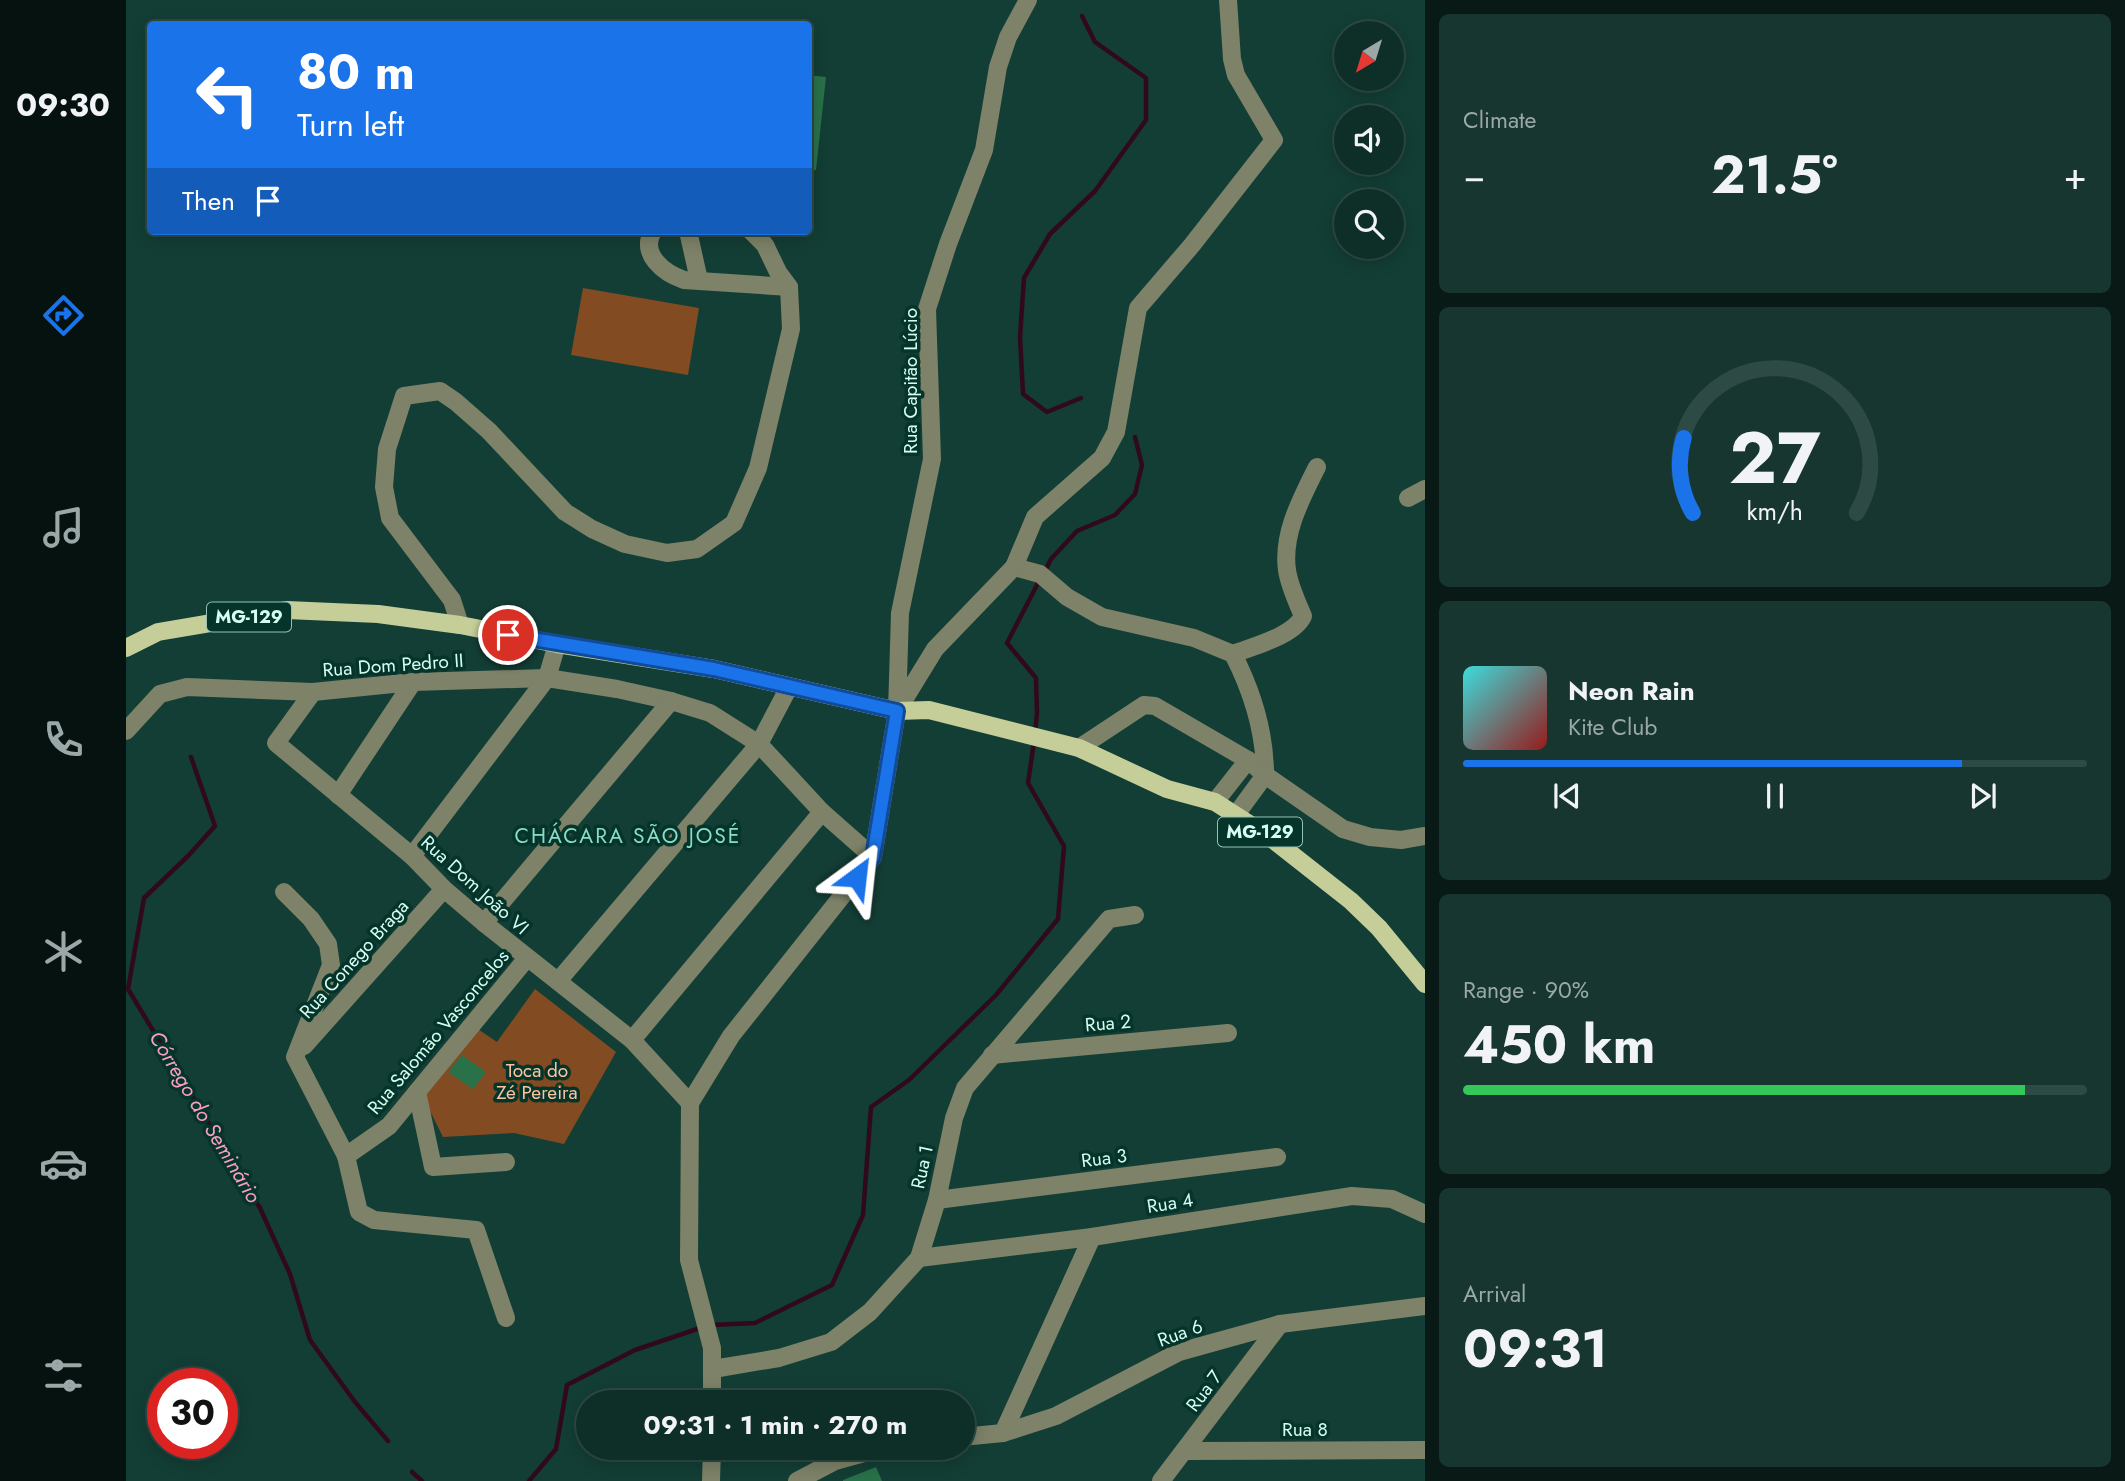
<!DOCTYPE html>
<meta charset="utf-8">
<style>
body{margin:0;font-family:Jost,sans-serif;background:#173630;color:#f1f3f6;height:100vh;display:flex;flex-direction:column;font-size:26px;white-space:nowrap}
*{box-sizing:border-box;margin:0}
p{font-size:23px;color:#9ba8a8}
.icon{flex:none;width:38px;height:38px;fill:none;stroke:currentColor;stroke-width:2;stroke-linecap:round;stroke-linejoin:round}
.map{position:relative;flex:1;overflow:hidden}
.panel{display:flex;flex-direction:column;gap:14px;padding:14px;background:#081916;width:700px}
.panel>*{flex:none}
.top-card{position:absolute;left:21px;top:21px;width:665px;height:214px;border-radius:7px;box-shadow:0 4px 18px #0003,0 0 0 2px #2e4a45;background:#1a73e8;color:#fff;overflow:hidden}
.needle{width:46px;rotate:218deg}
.fabs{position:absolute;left:1208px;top:21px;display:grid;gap:14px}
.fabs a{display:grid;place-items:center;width:70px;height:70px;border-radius:50%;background:#0e2e28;box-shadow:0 4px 18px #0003,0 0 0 2px #2e4a45;font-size:35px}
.speed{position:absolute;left:21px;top:1368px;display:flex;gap:14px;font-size:35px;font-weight:700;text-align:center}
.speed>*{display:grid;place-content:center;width:91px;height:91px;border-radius:50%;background:#0e2e28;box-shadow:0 4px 18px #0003,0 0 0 2px #2e4a45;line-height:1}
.speed .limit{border:10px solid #d22;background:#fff;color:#111}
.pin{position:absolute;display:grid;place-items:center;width:60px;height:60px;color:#fff;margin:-30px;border:4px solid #fff;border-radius:50%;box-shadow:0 2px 7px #0007}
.me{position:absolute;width:77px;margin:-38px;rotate:30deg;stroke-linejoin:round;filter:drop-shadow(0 0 5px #0008)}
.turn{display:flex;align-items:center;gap:24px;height:147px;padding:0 35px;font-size:32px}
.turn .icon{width:91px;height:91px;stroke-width:2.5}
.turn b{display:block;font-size:49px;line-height:60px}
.then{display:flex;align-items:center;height:66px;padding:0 35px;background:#0003;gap:14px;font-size:26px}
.big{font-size:52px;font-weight:700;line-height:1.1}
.panel .tile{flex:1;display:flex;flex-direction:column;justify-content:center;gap:10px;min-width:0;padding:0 24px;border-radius:10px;background:#173630}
.panel .dial{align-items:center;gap:0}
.dial svg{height:182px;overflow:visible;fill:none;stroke:#2e4a45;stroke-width:7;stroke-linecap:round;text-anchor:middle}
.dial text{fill:#f1f3f6;stroke:none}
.song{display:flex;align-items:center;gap:21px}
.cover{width:84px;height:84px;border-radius:10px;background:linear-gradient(135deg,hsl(180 70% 55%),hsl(0 70% 35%))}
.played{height:7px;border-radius:4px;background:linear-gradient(90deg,#1a73e8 80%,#2e4a45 80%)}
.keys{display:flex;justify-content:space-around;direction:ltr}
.heat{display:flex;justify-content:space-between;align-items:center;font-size:38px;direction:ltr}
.charge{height:10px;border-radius:5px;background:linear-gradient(90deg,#34c759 90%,#2e4a45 0)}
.trip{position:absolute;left:450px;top:1390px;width:399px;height:70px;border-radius:35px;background:#0e2e28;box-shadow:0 4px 18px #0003,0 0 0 2px #2e4a45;font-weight:700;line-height:70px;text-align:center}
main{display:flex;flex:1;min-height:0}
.dock{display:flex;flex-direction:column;width:126px;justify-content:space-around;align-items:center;background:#061210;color:#9ba8a8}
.dock .icon{width:49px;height:49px}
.dock .selected{color:#1a73e8}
.dock b{font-size:32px;color:#f1f3f6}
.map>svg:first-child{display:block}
</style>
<main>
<nav class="dock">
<b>09:30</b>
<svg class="icon selected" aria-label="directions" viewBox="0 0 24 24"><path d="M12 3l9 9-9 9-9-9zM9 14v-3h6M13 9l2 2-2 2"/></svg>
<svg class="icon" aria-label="music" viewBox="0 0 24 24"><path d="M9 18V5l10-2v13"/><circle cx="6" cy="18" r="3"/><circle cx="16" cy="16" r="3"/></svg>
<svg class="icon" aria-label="phone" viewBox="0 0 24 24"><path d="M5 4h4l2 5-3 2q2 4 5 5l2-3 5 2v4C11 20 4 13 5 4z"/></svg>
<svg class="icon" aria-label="climate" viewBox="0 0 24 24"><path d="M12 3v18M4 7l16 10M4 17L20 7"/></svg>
<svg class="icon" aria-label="car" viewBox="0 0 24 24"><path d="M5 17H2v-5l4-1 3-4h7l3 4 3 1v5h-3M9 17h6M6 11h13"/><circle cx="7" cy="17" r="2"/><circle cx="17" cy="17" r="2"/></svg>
<svg class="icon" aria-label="filters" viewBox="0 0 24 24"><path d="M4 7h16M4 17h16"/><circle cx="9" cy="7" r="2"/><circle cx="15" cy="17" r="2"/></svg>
</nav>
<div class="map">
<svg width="1299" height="1481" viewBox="0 0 1299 1481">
<rect width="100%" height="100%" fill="#133e35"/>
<!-- green -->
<g fill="#824b21">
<path d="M457,288L573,308L562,375L445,355Z"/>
<path d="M409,989L490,1052L438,1144L388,1133L317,1137L290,1083L343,1023L371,1042Z"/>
</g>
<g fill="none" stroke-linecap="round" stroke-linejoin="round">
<!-- stream -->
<g stroke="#300a1b" stroke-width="4.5">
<path d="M955,398L921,412L897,394L894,337L898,278L924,234L969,191L1020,120V78L969,42L956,16"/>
<path d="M919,571L925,559L951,531L989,515L1009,494L1016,465L1009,437"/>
<path d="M909,733L911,713L910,678L881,643L913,581"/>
<path d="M65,757L89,826L62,856L18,898L2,989L134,1208L164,1274L184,1340L229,1402L262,1441"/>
<path d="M585,1325L629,1323L706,1285L737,1215L745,1107L783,1080L870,995L932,919L938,846L902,783L908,742"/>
<path d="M286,1472L296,1481"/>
<path d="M403,1481L430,1449L441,1385L509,1350L577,1327"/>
</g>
</g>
<!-- building -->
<g fill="#287149">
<path d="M682,75L700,77L690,170H682Z"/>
<path d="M336,1055L360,1072L347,1089L322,1072Z"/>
<path d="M750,1467L756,1481H717V1480Z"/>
</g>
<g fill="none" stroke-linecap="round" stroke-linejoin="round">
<!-- minor -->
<g stroke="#7d8268" stroke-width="18">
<path d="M527,231C513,254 538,273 558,280L663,287"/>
<path d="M562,231L573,280"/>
<path d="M1282,498L1299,489"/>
<path d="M888,567L914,574L941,597L976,617L1068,638L1107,654C1126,691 1139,733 1139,775"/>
<path d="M334,625L326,600L264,518L258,487L261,449L278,396L314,391L330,402L363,431L439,512L466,529L499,544L541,553L571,549L608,523L632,468L665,329L663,287L652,272L639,245L625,231"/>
<path d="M1107,654C1127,646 1168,636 1177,616C1171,602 1163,585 1161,570C1156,534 1175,499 1191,467"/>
<path d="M187,692L150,743L286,856L318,889L358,923L506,1040L564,1103"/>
<path d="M771,711L809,649L888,567L909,517L976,458L990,432L1012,308L1066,245L1148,140L1110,75L1106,59L1102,0"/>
<path d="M0,731L34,694L61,687L187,692L287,682L421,678L491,689L545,701L584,713L633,744L696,812L747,857"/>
<path d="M953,748L1018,705L1029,706L1122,760L1139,775"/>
<path d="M212,795L287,682"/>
<path d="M1089,802L1122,760"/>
<path d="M1109,816L1139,775L1217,829L1244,837L1275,840L1299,836"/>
<path d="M286,856L421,678L431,644"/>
<path d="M158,892L185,919L202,944L205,965L169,1057L220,1156L233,1212L248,1220L350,1230L380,1318"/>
<path d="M358,923L545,701"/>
<path d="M433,980L633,744L663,687"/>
<path d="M506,1040L696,812"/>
<path d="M178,1046L318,889"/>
<path d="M866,1055L1102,1033"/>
<path d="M291,1092L307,1167L380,1162"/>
<path d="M220,1156L263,1126L401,958"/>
<path d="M811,1200L1151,1157"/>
<path d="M793,1258L966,1237L1226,1196L1266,1199L1299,1214"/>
<path d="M587,1369L653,1358L705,1342L744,1312L793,1258L811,1200L828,1118L839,1088L983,919L1009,915"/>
<path d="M586,1402V1348L563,1260L564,1103L605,1036L747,857L771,711L774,613L806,459L801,309L822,244L858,150L872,67L882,37L902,0"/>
<path d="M877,1433L966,1237"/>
<path d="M836,1437L877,1433L930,1416L1053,1352L1154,1324L1299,1306"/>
<path d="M1060,1451L1299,1450"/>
<path d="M585,1481L586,1447"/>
<path d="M671,1481L709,1461L760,1447"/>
<path d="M1035,1481L1154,1324"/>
</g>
<!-- major -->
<path stroke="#c5ce98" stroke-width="18" d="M0,648L32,632L161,610L252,614L334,625L431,644L588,669L771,711L803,710L953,748L1041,789L1089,802L1145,838L1225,901L1253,928L1299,984"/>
</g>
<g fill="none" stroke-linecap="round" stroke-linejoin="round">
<defs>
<path id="route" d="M382,635L588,669L771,711L747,857L731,877"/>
</defs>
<!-- route casing -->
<use href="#route" stroke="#114b97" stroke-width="18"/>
<!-- route -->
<use href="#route" stroke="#1a73e8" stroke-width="12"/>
</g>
<g text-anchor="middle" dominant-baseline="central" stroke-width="7" stroke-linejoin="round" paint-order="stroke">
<!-- shield labels -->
<g fill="#05342a" stroke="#97c1b5" stroke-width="2">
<rect x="81" y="602.5" width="84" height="29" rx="5"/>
<rect x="1092" y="817.5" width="84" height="29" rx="5"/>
</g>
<g font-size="18" font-weight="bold" fill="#d6fdf1">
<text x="123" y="617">MG-129</text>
<text x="1134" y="832">MG-129</text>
</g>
<!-- street labels -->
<g font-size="19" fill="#d6fdf1" stroke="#05342a">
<text transform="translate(784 381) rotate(-90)">Rua Capitão Lúcio</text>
<text transform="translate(267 665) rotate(-4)">Rua Dom Pedro II</text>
<text transform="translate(349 885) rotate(42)">Rua Dom João VI</text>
<text transform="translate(228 959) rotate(-48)">Rua Conego Braga</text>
<text transform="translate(982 1023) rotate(-5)">Rua 2</text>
<text transform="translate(312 1032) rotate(-50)">Rua Salomão Vasconcelos</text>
<text transform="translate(978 1158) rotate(-7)">Rua 3</text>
<text transform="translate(796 1167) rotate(-78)">Rua 1</text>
<text transform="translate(1044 1203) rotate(-9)">Rua 4</text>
<text transform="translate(1054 1333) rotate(-20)">Rua 6</text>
<text transform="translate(1078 1391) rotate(-53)">Rua 7</text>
<text x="1179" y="1429">Rua 8</text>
</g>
<!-- park labels -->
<g font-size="19" fill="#fac4a0" stroke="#05342a">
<text x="411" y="1070">Toca do<tspan x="411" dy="22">Zé Pereira</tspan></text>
</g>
<!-- neighbourhood labels -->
<g font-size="21" letter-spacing="2" fill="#8bdcc6" stroke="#05342a">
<text x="502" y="836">CHÁCARA SÃO JOSÉ</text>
</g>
<!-- water labels -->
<g font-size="21" font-style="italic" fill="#fa9fc2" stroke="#05342a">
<text transform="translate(79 1117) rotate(59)">Córrego do Seminário</text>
</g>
</g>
</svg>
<div class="fabs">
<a><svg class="needle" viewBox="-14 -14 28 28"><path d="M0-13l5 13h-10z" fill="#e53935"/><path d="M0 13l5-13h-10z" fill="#9ba8a8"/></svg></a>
<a><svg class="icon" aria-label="sound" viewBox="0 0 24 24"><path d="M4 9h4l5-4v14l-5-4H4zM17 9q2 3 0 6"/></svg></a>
<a><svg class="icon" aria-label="search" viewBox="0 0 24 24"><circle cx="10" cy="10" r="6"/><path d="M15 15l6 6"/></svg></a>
</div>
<div class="speed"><div class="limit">30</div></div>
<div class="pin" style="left:382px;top:635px;background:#d93025"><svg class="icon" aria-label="arrive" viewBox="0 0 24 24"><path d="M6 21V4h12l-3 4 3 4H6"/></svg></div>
<svg class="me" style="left:731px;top:877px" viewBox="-20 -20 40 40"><path d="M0-17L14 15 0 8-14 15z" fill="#1a73e8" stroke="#fff" stroke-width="4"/></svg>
<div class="trip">09:31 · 1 min · 270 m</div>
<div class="top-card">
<div class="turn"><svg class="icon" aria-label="left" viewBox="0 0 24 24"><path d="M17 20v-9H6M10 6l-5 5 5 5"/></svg><div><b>80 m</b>Turn left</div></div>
<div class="then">Then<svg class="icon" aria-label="arrive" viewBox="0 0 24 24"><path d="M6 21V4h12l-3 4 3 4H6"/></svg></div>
</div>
</div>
<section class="panel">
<div class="tile"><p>Climate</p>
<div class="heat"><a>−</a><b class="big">21.5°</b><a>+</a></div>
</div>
<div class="tile dial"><svg viewBox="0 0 100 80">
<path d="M14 69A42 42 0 1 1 86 69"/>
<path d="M14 69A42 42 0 0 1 10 36" stroke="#1a73e8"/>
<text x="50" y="56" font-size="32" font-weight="700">27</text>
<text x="50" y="72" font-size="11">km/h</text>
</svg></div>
<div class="tile">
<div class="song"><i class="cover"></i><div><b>Neon Rain</b><p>Kite Club</p></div></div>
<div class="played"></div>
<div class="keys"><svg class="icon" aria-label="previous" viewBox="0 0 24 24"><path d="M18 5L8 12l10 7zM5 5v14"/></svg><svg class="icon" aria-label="pause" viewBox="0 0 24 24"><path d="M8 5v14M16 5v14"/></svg><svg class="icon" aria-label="next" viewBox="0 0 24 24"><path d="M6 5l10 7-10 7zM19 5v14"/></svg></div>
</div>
<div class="tile"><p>Range · 90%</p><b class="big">450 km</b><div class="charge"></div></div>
<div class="tile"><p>Arrival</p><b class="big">09:31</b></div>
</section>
</main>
